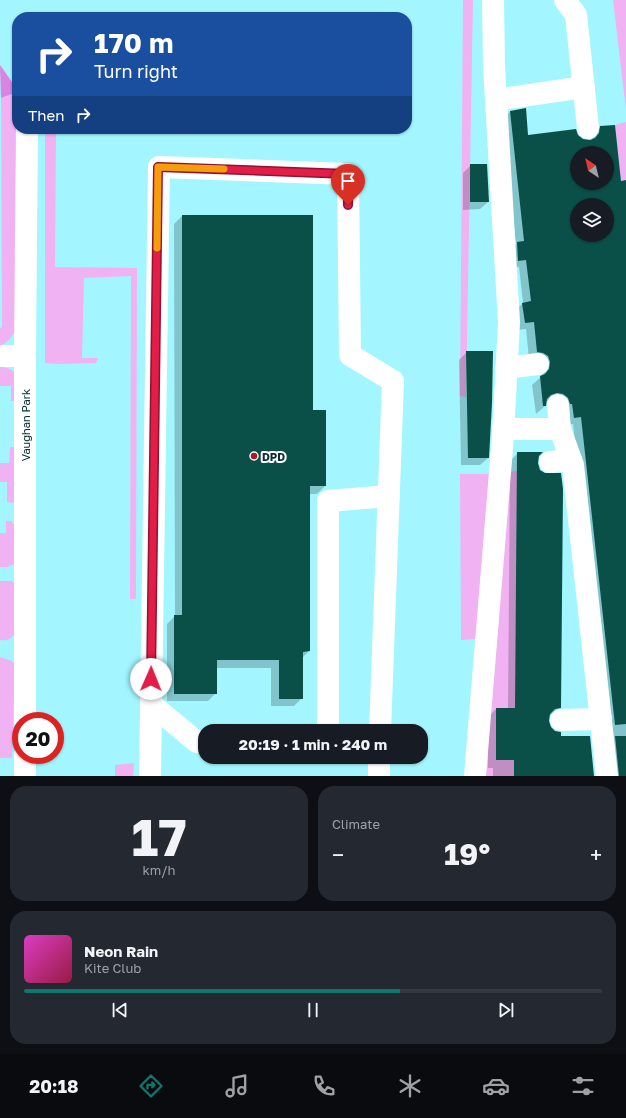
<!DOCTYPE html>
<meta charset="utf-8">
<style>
body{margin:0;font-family:"Golos Text",sans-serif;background:#242831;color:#f1f3f6;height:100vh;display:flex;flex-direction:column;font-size:15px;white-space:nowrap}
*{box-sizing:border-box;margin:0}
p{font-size:13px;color:#9ea1a6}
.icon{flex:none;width:22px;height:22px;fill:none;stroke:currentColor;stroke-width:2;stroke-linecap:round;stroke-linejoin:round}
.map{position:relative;height:776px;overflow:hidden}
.drawer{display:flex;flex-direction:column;gap:10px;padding:10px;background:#0d0f14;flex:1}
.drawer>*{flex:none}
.hud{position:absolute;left:12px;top:12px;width:400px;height:122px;border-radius:16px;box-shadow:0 1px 3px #0004;background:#1a4fa0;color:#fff;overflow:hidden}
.needle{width:26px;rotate:325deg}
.fabs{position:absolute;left:570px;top:146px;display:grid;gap:8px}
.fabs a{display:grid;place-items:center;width:44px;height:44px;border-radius:50%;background:#171b24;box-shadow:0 1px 3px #0004;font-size:20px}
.speed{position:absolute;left:12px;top:712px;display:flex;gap:8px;font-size:20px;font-weight:700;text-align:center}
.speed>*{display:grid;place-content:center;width:52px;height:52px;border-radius:50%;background:#171b24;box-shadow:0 1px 3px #0004;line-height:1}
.speed .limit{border:6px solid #d22;background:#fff;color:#111}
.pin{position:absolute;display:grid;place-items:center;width:34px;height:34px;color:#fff;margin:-41px -17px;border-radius:50% 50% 50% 0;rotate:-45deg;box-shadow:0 0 4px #0007}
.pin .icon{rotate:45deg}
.me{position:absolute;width:44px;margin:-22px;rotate:1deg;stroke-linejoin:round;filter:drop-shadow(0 0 3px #0008)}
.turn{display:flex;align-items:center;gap:14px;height:84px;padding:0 16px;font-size:18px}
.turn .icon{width:52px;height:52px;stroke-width:2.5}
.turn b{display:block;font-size:28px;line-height:34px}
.then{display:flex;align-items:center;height:38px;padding:0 16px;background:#0003;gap:8px;font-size:15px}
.big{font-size:30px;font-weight:700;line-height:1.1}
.drawer .card{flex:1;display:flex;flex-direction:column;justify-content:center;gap:6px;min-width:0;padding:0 14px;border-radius:16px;background:#242831}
.drawer .dial{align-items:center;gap:0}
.dial b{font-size:52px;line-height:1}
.song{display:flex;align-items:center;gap:12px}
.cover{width:48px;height:48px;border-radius:6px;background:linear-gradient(135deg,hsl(310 70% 55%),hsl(340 70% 35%))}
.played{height:4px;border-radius:2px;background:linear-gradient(90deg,#0f766e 65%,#363941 65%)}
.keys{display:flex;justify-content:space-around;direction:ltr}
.heat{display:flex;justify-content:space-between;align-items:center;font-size:22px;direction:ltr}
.drawer .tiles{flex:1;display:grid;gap:10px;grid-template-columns:1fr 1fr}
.card:last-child{grid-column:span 2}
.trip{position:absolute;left:198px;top:724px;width:230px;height:40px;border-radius:16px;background:#171b24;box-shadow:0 1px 3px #0004;font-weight:700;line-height:40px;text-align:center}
.tabs{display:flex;height:64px;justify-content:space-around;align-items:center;background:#090b0e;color:#9ea1a6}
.tabs .icon{width:28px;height:28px}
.tabs .selected{color:#0f766e}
.tabs b{font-size:18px;color:#f1f3f6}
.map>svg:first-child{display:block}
</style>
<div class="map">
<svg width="626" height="776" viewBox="0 0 626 776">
<rect width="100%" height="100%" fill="#a3f6ff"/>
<!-- green -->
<g fill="#f1b2f4">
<path d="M463,0H473L466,397L460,396Z"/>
<path d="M613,0H626V110Z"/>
<path d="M17,92L16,330L10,339L0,347V328L2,327L1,98Z"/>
<path d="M626,122V180L621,181L615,125Z"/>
<path d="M56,131L55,267L137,268L136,599H130L131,276L84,278L82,358H98L96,363L57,364L45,363V132Z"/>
<path d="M0,366L10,369L15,373L19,401H11V386H0Z"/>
<path d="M10,447H19L16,500L13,503L7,502V482H0V463H9Z"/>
<path d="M517,471L515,708H496V760H514V776H485L509,472Z"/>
<path d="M460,474H491L477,639L461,640Z"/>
<path d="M6,521H11L15,526L14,564L8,567H0V533H6Z"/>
<path d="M0,581H12L16,585V632C11,639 8,641 0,640Z"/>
<path d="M0,657L12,661L15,665L12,758H0Z"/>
<path d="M134,763L133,776H115V765Z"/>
</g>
<!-- forest -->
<path fill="#da83e0" d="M0,65L17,89V92L1,98Z"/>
<!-- shadow -->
<g fill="#0003" fill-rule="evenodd">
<path d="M510,112L528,136H577L582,140H592L593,135L601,127L620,182L626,181V776H613L573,424L566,425L549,400L546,401L545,406L536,414L532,385L542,376L543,371L529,359L526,329L517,330L515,311L523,303L519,267L511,268L510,251L516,244L502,119ZM577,153H607V183H577ZM577,205H607V235H577Z"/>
<path d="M471,165L488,202L480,209L463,210V173Z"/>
<path d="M182,216L312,411L325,486L317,494H309V651L302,658V698L294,706H271V668H216V693L208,701H167V624L175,616L174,224Z"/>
<path d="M467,352L488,458L480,465H461L459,360Z"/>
<path d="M518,453L538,456L537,463L560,707L549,716L548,721L550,727L593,776H493V768H488V717L496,709H508L510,461Z"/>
</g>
<!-- building -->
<g fill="#0a4f48" fill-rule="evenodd">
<path d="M526,108L528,135L576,129L578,135L583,139L590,140L595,138L599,133L600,126L615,125L621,181L626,180V724L615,725L581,417L574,418L572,404H570L568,398L563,394L557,393L551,395L547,399L546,406H543L540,376L545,374L549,369L550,362L548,356L543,353L537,352L534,322L525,323L522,303L531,301L526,260L518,261L517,242L524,241L510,111ZM577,153H607V183H577ZM577,205H607V235H577Z"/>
<path d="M470,164H487L489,202H470Z"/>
<path d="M182,215H313V410H326V486H310V651L303,652V699H279V660H217V694H174V615H182Z"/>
<path d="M466,351H493L492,403L489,458H468Z"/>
<path d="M517,452H543L539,456L538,463L540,470L545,473H561L563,489L561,708L555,709L550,714L549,721L551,727L555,731L561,732V736H590L594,776H514V760H496V708H515Z"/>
<path d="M615,736H626V776H619Z"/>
</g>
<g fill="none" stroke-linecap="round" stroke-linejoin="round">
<!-- minor -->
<g stroke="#fff" stroke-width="22">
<path d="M565,0L576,15L588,128"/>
<path d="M496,100L584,87"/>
<path d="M0,356H25"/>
<path d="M506,368L538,364"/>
<path d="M558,405L560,429"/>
<path d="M503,429H560L573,465L607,776"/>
<path d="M550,462L571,460"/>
<path d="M151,704L197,742H205"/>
<path d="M561,720L601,719"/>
<path d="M25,721V356L27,129"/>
<path d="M328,731V501L389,496"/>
<path d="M25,755V776"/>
<path d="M150,776L159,167L348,174L350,355L393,381L380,731"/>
<path d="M379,776V757"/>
<path d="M475,776L503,436L509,322L494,66L493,0"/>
</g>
</g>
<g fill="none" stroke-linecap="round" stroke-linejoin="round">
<defs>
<path id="route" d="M151,679L158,167L348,174V205"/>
</defs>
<!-- route casing -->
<use href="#route" stroke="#92132f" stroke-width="10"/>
<!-- route -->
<use href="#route" stroke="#e11d48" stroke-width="7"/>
<!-- slow -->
<path stroke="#f59e0b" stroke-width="7" d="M157,248L158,167L224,169"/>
</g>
<!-- markers -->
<circle fill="#ad1924" stroke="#fff" stroke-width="1.5" cx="254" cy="456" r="4"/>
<g text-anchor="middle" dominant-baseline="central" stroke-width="4" stroke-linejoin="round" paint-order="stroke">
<!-- street labels -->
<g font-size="11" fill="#092d31" stroke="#fff">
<text transform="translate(25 425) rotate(-90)">Vaughan Park</text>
</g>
<!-- poi labels -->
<g font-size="11" font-weight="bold" fill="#092d31" stroke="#fff" text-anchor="start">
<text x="262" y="456">DPD</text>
</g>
</g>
</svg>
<div class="fabs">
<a><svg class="needle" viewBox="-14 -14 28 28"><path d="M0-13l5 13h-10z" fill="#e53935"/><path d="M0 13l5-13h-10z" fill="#9ea1a6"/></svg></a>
<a><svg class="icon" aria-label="layers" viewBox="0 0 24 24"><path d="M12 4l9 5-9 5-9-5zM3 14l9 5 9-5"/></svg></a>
</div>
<div class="speed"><div class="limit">20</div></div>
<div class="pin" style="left:348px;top:205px;background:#d93025"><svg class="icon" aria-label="arrive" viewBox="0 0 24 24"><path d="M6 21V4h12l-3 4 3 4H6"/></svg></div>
<svg class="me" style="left:151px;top:679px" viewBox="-20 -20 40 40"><circle r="19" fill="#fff"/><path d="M0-13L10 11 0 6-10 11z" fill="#e11d48"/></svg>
<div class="trip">20:19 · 1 min · 240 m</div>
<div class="hud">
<div class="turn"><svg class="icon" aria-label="right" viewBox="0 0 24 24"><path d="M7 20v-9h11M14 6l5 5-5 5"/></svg><div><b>170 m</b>Turn right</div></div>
<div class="then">Then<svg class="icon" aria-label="right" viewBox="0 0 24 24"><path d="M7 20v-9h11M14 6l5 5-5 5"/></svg></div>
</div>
</div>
<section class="drawer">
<div class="tiles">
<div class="card dial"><b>17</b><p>km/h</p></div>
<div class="card"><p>Climate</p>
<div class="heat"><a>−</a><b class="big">19°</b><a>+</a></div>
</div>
<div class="card">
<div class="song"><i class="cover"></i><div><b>Neon Rain</b><p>Kite Club</p></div></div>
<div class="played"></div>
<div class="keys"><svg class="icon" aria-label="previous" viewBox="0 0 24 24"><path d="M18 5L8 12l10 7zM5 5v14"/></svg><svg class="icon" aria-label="pause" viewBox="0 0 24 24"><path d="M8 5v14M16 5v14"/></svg><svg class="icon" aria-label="next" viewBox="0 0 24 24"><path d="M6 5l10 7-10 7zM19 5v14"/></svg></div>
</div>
</div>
</section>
<nav class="tabs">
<b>20:18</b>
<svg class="icon selected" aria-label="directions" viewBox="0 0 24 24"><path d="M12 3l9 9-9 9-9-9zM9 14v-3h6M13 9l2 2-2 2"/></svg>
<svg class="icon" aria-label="music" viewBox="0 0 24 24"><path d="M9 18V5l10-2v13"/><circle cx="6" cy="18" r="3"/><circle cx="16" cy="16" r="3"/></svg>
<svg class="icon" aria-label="phone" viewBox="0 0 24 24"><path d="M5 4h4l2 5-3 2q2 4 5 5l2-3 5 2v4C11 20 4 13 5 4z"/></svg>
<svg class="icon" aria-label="climate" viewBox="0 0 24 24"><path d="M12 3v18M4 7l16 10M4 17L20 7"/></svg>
<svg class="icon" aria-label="car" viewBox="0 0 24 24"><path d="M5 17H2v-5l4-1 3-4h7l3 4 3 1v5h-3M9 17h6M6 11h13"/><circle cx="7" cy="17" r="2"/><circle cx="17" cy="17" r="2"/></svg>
<svg class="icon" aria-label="filters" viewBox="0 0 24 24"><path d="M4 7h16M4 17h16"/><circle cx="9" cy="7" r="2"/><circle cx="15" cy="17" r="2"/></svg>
</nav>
